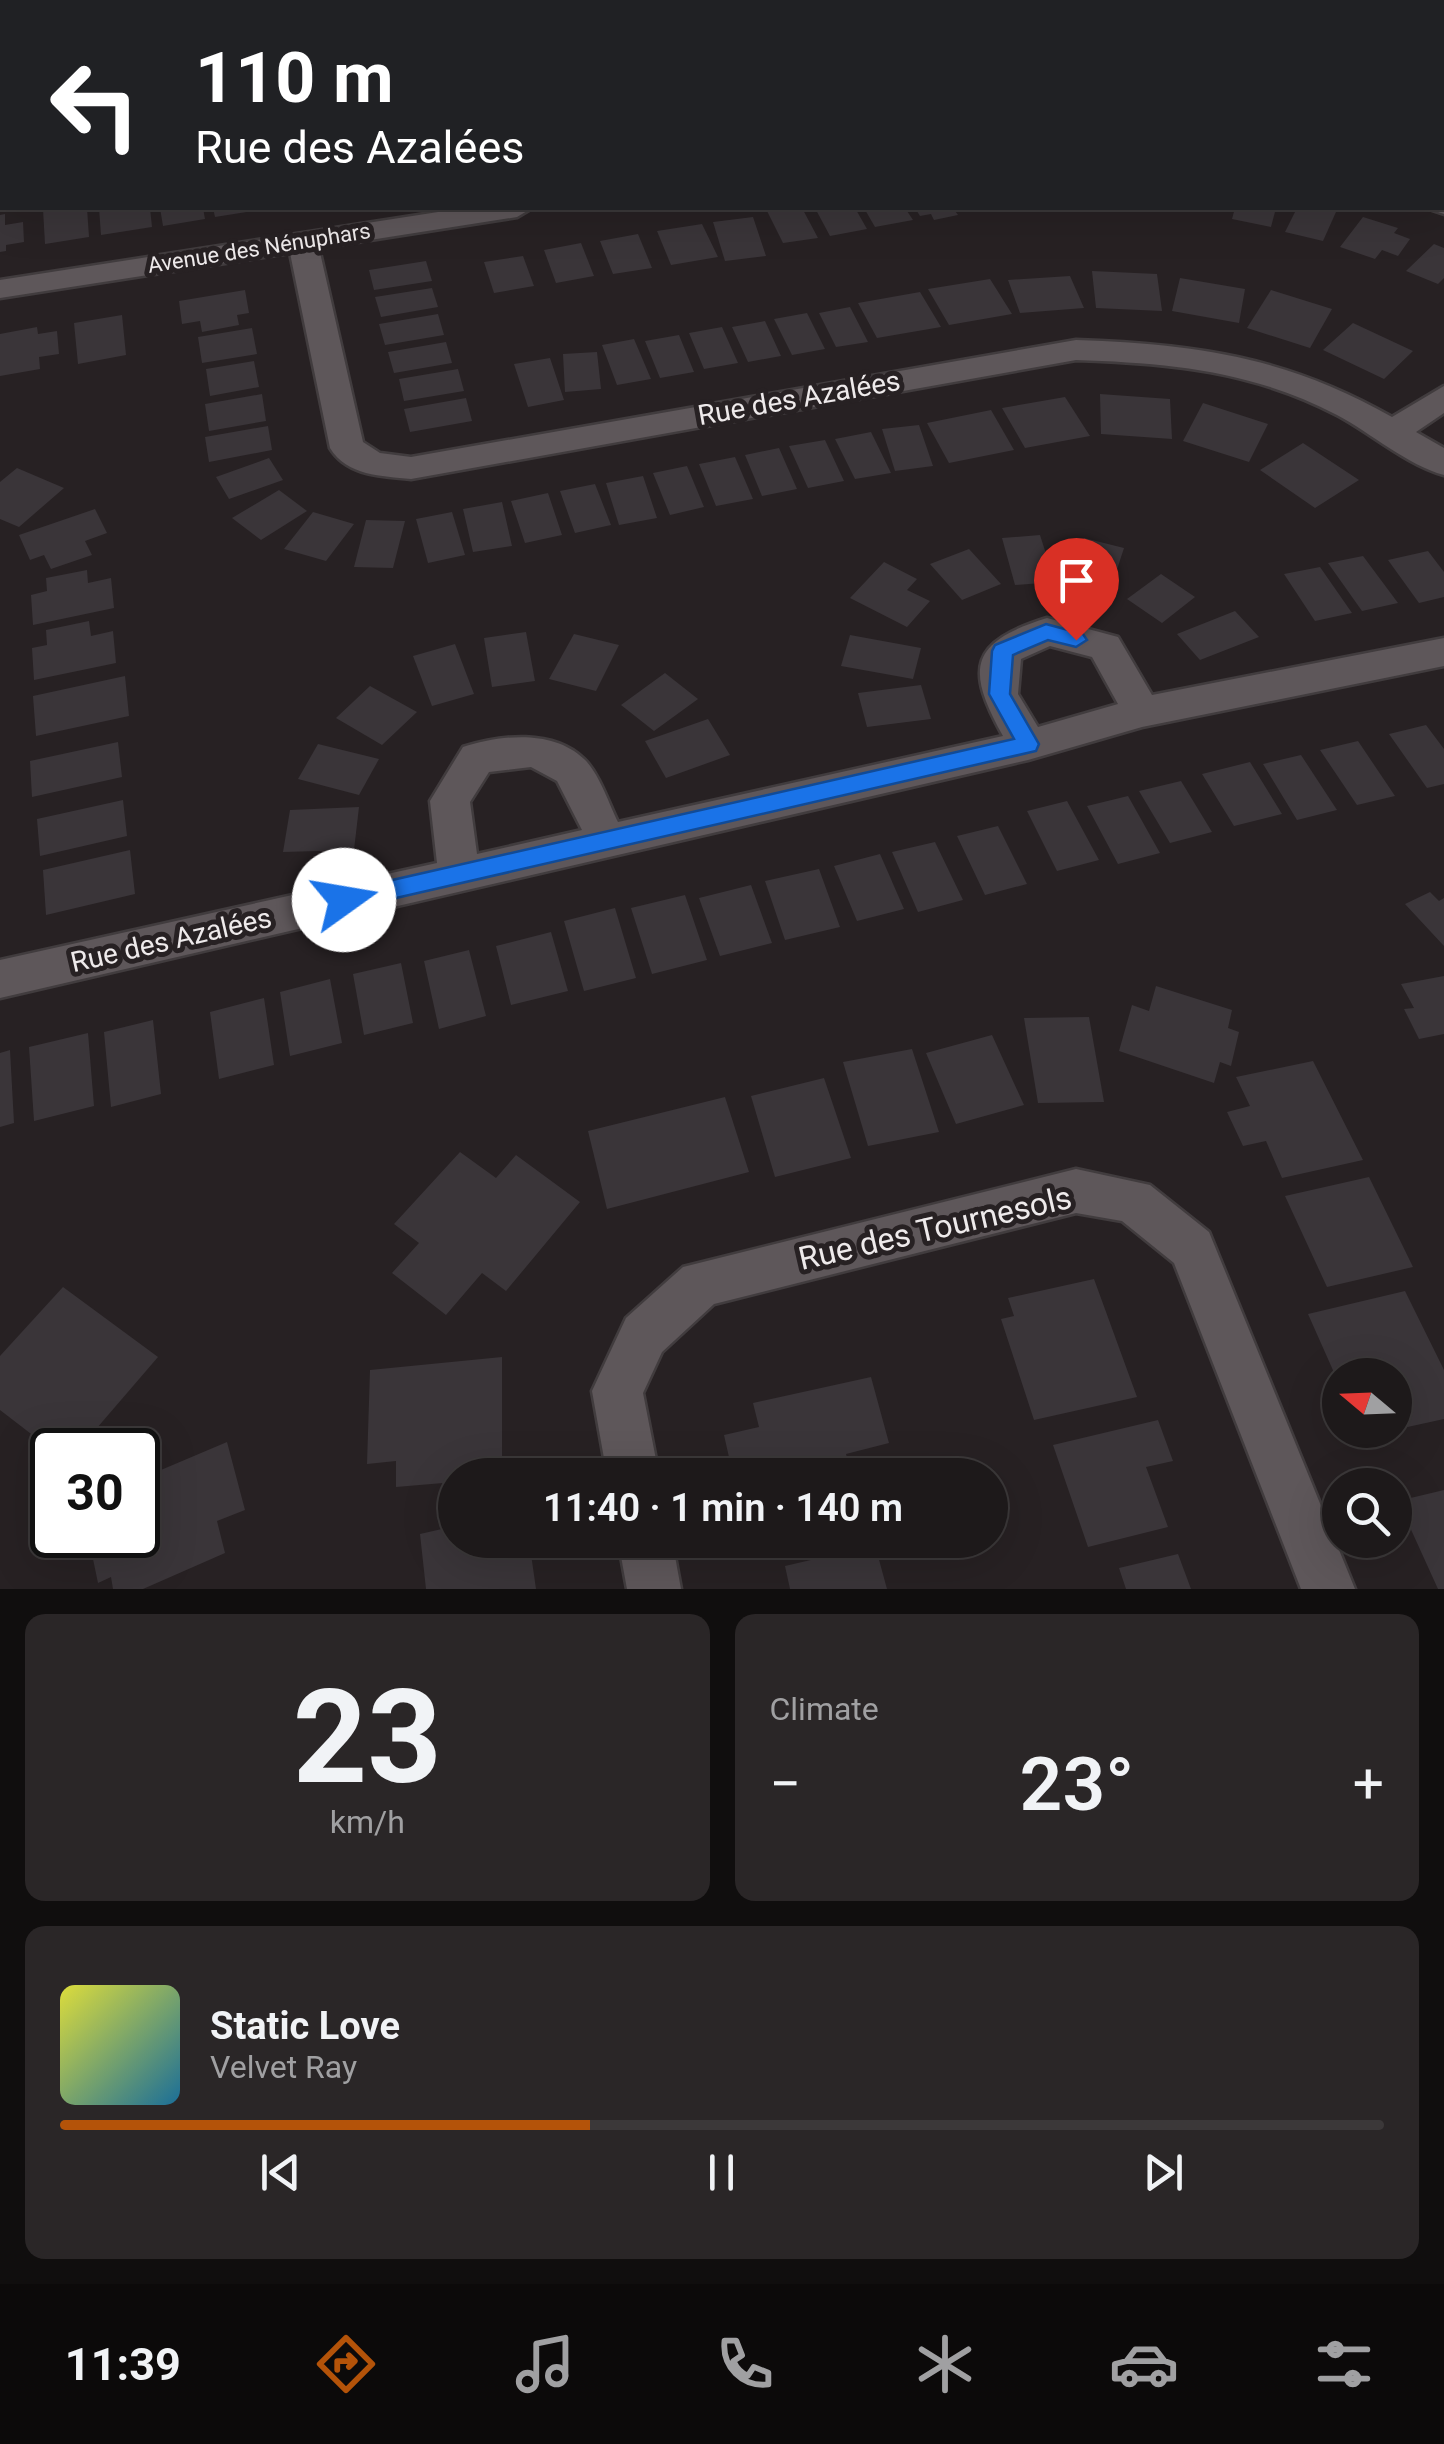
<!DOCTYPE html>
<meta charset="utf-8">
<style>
body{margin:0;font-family:Roboto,sans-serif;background:#2a2627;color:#f1f3f6;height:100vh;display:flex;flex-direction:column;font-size:38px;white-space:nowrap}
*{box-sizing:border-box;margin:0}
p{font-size:32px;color:#a0a0a2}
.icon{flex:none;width:55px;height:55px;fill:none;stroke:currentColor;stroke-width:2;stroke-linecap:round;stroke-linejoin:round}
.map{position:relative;height:1589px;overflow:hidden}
.panel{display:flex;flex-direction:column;gap:25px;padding:25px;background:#100e0e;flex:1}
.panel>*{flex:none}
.hud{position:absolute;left:0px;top:0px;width:1445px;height:210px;box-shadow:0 10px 40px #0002,0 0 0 2px #3b3839;background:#202124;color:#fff;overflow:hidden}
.needle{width:65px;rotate:289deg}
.buttons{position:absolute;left:1322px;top:1358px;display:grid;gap:20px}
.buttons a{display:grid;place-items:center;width:90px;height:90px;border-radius:50%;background:#1d191a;box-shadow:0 10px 40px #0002,0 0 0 2px #3b3839;font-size:50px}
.speed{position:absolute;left:30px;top:1428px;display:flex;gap:20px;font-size:50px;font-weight:700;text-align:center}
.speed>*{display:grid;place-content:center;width:130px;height:130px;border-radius:50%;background:#1d191a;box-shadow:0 10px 40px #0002,0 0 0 2px #3b3839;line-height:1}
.speed .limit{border:5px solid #111;border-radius:15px;background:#fff;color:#111}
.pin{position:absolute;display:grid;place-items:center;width:85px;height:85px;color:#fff;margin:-102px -42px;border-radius:50% 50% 50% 0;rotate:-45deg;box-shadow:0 0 10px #0007}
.pin .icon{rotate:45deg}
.me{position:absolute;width:110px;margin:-55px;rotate:77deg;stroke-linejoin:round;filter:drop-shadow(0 0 8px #0008)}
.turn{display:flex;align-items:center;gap:35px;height:210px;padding:0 30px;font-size:45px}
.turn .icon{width:130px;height:130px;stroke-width:2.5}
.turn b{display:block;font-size:70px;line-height:85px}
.big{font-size:75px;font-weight:600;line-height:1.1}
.panel .widget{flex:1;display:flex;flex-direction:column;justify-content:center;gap:15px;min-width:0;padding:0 35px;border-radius:20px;background:#2a2627}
.panel .dial{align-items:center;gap:0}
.dial b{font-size:130px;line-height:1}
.song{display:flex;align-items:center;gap:30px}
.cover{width:120px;height:120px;border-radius:15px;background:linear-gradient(135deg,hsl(60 70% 55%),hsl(200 70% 35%))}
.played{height:10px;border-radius:5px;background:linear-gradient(90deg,#b45309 40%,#3b3839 40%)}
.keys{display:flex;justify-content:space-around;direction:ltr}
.heat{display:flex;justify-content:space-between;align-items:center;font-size:55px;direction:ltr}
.panel .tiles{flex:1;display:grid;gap:25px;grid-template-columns:1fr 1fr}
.widget:last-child{grid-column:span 2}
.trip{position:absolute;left:438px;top:1458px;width:570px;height:100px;border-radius:50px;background:#1d191a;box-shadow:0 10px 40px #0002,0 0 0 2px #3b3839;font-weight:600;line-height:100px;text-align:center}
.menu{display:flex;height:160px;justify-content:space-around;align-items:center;background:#0c0a0a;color:#a0a0a2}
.menu .icon{width:70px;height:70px}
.menu .current{color:#b45309}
.menu b{font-size:45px;color:#f1f3f6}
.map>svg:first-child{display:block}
</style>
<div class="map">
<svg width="1444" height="1589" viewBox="0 0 1444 1589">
<rect width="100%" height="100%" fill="#272123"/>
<!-- green -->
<path fill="#62382f" d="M0,0H1437L1442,2H2L0,128Z"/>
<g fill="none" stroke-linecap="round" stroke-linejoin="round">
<!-- stream -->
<g fill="#15021f" fill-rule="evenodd">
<path d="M1324,0H1337L1339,2H1328Z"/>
<rect x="1442" y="39" width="2" height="5"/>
</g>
</g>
<!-- building -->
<g fill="#3a3539">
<path d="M87,208L89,237L45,244L43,209Z"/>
<path d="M99,208H150L152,227L101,235Z"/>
<path d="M160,208H203L205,219L163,226Z"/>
<path d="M213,208H259V210L215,217Z"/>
<path d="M802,208L818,238L783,243L767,211Z"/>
<path d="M815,208H855L867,229L830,236Z"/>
<path d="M864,208H905L913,220L875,227Z"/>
<path d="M915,208H953L958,215L934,220L931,214L920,216Z"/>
<path d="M1235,208H1276L1271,227L1232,219Z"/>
<path d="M1297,208L1336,212L1323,241L1285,232Z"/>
<path d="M5,214V225L23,222L24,242L6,245V251L0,252V215Z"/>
<path d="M753,217L766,256L725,261L713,222Z"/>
<path d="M1363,217L1398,228L1394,233L1410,239L1398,256L1382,250L1375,259L1340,247Z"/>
<path d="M702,224L718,257L671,265L657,231Z"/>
<path d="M638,234L652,268L613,274L600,241Z"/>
<path d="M581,243L594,276L556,283L544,250Z"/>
<path d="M1434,244L1444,248V278L1438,284L1406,271Z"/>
<path d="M523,256L534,286L494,293L484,262Z"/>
<path d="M426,261L432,281L374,290L369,270Z"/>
<path d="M1092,271L1157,274L1162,311L1096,308Z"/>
<path d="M1070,276L1084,308L1020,313L1008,280Z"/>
<path d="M1180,278L1245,289L1239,323L1172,311Z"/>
<path d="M990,279L1012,314L949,325L928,289Z"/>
<path d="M432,288L438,307L381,317L375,297Z"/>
<path d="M245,290L249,313L237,315L239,325L202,332L200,321L182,324L179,301Z"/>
<path d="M1271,290L1332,309L1310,348L1247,328Z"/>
<path d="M920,292L941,327L877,338L858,303Z"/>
<path d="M850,307L868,342L836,347L819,313Z"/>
<path d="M807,313L825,349L792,355L774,319Z"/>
<path d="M438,314L444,335L385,345L379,324Z"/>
<path d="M122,315L126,355L78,364L74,323Z"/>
<path d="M765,321L781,356L748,362L732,327Z"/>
<path d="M1353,323L1413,351L1384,379L1323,350Z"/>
<path d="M37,327L38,334L57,331L59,354L39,357L40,369L0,376V334Z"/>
<path d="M722,327L738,363L704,369L689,333Z"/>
<path d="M252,328L257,354L202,363L198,337Z"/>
<path d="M679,335L694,372L660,378L645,341Z"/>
<path d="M634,339L651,379L617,385L602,345Z"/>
<path d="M446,342L452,363L394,373L388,352Z"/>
<path d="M597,352L601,389L565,392L563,354Z"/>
<path d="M550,358L564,400L528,407L514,364Z"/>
<path d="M254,361L259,387L210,396L206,369Z"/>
<path d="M458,369L464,391L404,401L399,379Z"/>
<path d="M262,394L266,421L209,431L205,404Z"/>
<path d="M1100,394L1170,399L1172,439L1101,434Z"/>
<path d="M1065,397L1090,436L1025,448L1002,408Z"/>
<path d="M466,398L472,421L410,432L404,409Z"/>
<path d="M1203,403L1268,424L1249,462L1183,441Z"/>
<path d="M991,410L1014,450L949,463L927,423Z"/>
<path d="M919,425L933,466L895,471L882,429Z"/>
<path d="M268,426L272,450L209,462L205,437Z"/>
<path d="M871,432L891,473L855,479L835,439Z"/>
<path d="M825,440L844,481L808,488L789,446Z"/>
<path d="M1303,443L1359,480L1315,508L1260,470Z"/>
<path d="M779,448L797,489L762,496L745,455Z"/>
<path d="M735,457L753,499L716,506L699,464Z"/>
<path d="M269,458L283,480L229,499L216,477Z"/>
<path d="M687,466L704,507L670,515L653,473Z"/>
<path d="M17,468L64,488L19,527L0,519V482Z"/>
<path d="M643,476L657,518L619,525L606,483Z"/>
<path d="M595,484L611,525L575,533L560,491Z"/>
<path d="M279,490L307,511L261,540L232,518Z"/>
<path d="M548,493L562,535L525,543L511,501Z"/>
<path d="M502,502L512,546L473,552L463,509Z"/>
<path d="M95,509L107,533L85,541L92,555L51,569L44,555L30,560L19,535Z"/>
<path d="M313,512L354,524L326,561L284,549Z"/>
<path d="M452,512L465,555L428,563L416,519Z"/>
<path d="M366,520L405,521L393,568L354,567Z"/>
<path d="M1040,535L1055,582L1015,585L1002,538Z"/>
<path d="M1084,538L1124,548L1109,594L1067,583Z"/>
<path d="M969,549L1001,584L962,600L930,564Z"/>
<path d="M1428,551L1444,572V597L1419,603L1388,560Z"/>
<path d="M1363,556L1398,603L1362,611L1328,563Z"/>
<path d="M884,562L917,579L907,590L930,601L907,627L850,598Z"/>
<path d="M1320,567L1352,613L1315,621L1284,574Z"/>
<path d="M87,570L88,583L111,578L114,608L33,625L31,595L47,591L46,578Z"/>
<path d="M1161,574L1195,597L1162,623L1127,599Z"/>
<path d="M1235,611L1259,637L1200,660L1177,634Z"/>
<path d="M89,621L91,636L113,631L116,663L34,680L32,648L47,645L46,630Z"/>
<path d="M526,632L535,681L492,687L484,638Z"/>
<path d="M574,634L619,645L596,691L549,679Z"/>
<path d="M850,635L921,648L913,679L841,666Z"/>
<path d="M455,644L474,694L432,706L413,656Z"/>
<path d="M665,673L698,699L654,731L621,705Z"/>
<path d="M125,676L129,716L36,736L33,696Z"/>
<path d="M921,685L931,719L867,727L858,693Z"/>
<path d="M370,686L417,712L382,745L336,718Z"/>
<path d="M708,719L730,755L666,778L645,741Z"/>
<path d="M1426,725L1444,749V784L1427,788L1389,734Z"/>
<path d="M1358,741L1395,796L1357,805L1320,750Z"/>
<path d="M118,742L122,777L32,797L30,761Z"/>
<path d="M318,744L379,759L359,795L298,779Z"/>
<path d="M1301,755L1337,810L1297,820L1263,764Z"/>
<path d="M1250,762L1282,814L1234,826L1202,774Z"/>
<path d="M1181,781L1212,832L1170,843L1139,791Z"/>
<path d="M1128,796L1160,853L1118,864L1087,806Z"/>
<path d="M123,800L127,836L40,856L37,819Z"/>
<path d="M1067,801L1099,860L1057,871L1027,811Z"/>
<path d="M359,807L354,850L283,852L290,810Z"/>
<path d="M998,826L1027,884L985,895L957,836Z"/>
<path d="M935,842L963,900L918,912L892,852Z"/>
<path d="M130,850L135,894L46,915L43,870Z"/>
<path d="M880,854L904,909L857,921L834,866Z"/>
<path d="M819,869L840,927L785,940L765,881Z"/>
<path d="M751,885L772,943L720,956L699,898Z"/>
<path d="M1430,892L1439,901L1444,898V946L1405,904Z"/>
<path d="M685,895L707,960L652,974L631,908Z"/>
<path d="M615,908L636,978L584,991L564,921Z"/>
<path d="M551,932L568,991L511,1005L496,946Z"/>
<path d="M469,950L486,1016L439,1029L424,961Z"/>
<path d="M401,963L413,1023L364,1035L353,974Z"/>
<path d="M1444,976V1034L1419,1039L1404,1009L1414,1008L1401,984Z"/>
<path d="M330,979L342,1043L290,1056L280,992Z"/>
<path d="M1156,986L1232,1010L1228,1028L1239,1032L1231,1066L1220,1062L1214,1083L1119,1051L1132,1005L1149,1011Z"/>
<path d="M264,998L274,1065L219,1079L210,1012Z"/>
<path d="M1089,1017L1104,1102L1038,1103L1024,1018Z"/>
<path d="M153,1020L161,1094L111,1107L104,1032Z"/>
<path d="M88,1033L94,1106L34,1121L29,1047Z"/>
<path d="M992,1035L1024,1105L956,1124L926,1053Z"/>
<path d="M912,1049L939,1132L868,1146L843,1062Z"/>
<path d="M10,1050L14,1123L0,1127V1053Z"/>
<path d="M1313,1061L1363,1160L1282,1178L1266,1141L1243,1146L1227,1112L1250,1106L1236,1077Z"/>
<path d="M824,1078L851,1158L775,1177L751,1096Z"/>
<path d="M725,1097L749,1172L607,1209L588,1131Z"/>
<path d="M460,1152L496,1178L516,1155L580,1202L506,1291L482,1273L446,1315L392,1273L419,1243L394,1224Z"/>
<path d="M1369,1177L1413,1267L1327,1287L1285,1196Z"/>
<path d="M1094,1279L1137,1397L1034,1420L1001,1319L1014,1316L1008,1298Z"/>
<path d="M63,1287L158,1357L78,1450H52L0,1410V1356Z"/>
<path d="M1405,1291L1444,1370V1419L1403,1428L1395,1412V1375H1340V1386L1308,1314Z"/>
<path d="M502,1357V1475H455V1482L396,1487V1461L367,1464L370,1370Z"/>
<path d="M871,1377L889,1443L846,1454L852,1475H733L724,1435L759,1427L753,1403Z"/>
<path d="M1158,1420L1173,1461L1146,1467L1168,1527L1088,1547L1053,1445Z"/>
<path d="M227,1442L245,1510L217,1521L225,1553L143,1589H113L111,1577L98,1583L88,1535H138V1463L142,1478Z"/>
<path d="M1444,1490V1589H1438L1398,1501Z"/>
<path d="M455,1526V1540H529L536,1589H426L420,1534Z"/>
<path d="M747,1540H792V1541L749,1552Z"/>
<path d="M875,1545L887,1589H790L785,1566Z"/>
<path d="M1178,1554L1191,1589H1126L1119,1568Z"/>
</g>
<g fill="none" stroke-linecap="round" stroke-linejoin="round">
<defs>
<g id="minor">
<path d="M1444,196V214L1432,210L1442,208Z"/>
<path d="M464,208H532L517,217L319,248L363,442L380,453L411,457L1076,340C1195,344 1287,357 1392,417L1444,386V413L1416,432L1444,448V475C1407,465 1371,433 1337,415C1253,371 1170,363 1076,360L411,479C382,476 347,476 330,448L290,253L0,298V280Z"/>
<path d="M1047,618L1118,637L1152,695L1444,638V666L1142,727L1028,760L0,998V960L437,863L430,801L463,747C501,735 553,729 584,759C599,773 609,804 618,822L1003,736C965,668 970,642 1047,618ZM1050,646L1092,657L1118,704L1038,727L1018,694L1021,659ZM531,767L557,781L582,830L477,854L470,802L489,772Z"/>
<path d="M1076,1169L1150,1185L1209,1232L1355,1589H1301L1174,1263L1122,1221L1076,1213L714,1304L662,1352L643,1393L659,1475H607L592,1391L626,1318L683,1267Z"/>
<path d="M618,1540H672L681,1589H627Z"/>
</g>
</defs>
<!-- minor casing -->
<use href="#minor" stroke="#413c3e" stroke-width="5"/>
<!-- minor -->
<use href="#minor" fill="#5e575a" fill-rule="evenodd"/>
</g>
<!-- route -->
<path fill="#1a73e8" stroke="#114b97" stroke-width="2.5" d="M1046,624L1083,634L1087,640L1076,647L1048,640L1013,655L1010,694L1039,744L1036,751L344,910L332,900L344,891L1014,739L989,694L992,651L995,645Z"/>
<g text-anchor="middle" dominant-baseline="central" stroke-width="10" stroke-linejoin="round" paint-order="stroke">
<!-- far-street labels -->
<g font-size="22" fill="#eeeaeb" stroke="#272123">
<text transform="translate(259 248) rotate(-9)">Avenue des Nénuphars</text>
</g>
<!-- street labels -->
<g font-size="28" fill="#eeeaeb" stroke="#272123">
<text transform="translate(799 398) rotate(-10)">Rue des Azalées</text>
<text transform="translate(171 940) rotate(-13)">Rue des Azalées</text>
</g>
<!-- near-street labels -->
<g font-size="32" fill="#eeeaeb" stroke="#272123">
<text transform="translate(935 1228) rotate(-13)">Rue des Tournesols</text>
</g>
</g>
</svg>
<div class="buttons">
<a><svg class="needle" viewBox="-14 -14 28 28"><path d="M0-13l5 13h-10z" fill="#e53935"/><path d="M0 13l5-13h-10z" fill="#a0a0a2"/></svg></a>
<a><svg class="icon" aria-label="search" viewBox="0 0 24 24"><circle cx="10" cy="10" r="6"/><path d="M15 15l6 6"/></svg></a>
</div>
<div class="speed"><div class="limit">30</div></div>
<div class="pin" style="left:1076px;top:640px;background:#d93025"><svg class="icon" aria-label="arrive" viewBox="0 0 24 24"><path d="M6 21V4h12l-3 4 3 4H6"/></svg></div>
<svg class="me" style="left:344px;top:900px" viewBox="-20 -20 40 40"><circle r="19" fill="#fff"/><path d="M0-13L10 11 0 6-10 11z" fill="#1a73e8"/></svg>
<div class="trip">11:40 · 1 min · 140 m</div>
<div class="hud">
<div class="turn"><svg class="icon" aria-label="left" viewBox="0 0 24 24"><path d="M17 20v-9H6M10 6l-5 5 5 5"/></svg><div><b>110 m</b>Rue des Azalées</div></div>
</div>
</div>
<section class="panel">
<div class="tiles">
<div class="widget dial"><b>23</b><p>km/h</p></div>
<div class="widget"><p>Climate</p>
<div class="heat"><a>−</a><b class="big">23°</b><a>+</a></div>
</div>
<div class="widget">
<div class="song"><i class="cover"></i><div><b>Static Love</b><p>Velvet Ray</p></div></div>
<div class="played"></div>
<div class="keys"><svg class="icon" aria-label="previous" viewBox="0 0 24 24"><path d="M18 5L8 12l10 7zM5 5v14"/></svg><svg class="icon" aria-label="pause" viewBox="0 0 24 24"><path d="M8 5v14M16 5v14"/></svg><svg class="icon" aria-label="next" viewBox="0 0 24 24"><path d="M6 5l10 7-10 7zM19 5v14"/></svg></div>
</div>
</div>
</section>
<nav class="menu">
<b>11:39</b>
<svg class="icon current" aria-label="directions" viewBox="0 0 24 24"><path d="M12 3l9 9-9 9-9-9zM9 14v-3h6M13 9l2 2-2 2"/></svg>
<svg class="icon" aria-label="music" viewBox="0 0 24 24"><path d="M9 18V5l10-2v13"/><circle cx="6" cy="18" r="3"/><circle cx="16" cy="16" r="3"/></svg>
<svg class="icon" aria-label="phone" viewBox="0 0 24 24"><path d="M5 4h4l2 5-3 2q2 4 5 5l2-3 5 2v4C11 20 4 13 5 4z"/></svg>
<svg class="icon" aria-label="climate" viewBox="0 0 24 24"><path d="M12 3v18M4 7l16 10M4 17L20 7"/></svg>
<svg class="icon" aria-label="car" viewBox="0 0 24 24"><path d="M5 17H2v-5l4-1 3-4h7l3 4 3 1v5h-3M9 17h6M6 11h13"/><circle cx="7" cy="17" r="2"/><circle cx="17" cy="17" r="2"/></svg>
<svg class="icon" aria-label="filters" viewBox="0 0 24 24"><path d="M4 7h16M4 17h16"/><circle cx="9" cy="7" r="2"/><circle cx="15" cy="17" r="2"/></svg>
</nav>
